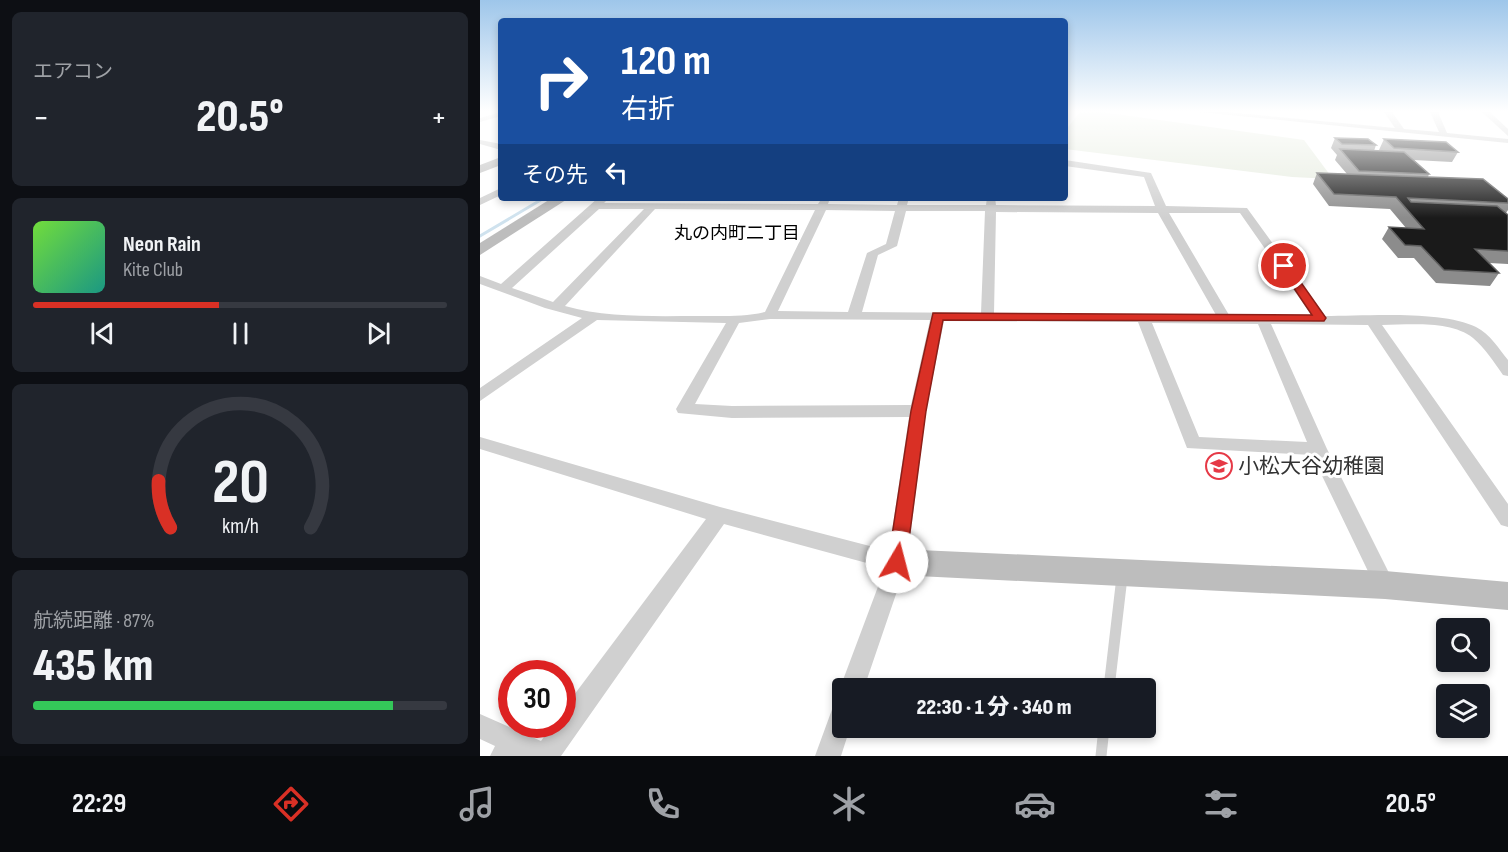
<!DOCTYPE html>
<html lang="ja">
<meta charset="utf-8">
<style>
body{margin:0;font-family:"Sofia Sans Condensed","Noto Sans JP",sans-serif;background:#20242c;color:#f1f3f6;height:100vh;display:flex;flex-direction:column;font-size:22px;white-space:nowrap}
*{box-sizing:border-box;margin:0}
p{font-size:20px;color:#9ea1a6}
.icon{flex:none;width:33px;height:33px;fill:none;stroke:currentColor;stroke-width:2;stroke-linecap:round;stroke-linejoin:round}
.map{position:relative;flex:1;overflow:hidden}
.side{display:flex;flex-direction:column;gap:12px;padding:12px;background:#0d0f14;width:480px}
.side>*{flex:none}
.top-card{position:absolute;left:18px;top:18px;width:570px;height:183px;border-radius:6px;box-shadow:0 3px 9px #0003;background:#1a4fa0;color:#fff;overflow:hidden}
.fabs{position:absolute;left:956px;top:618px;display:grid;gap:12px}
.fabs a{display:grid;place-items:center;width:54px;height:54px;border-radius:6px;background:#171b24;box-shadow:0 3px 9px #0003;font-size:30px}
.speed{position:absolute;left:18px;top:660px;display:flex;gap:12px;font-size:30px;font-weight:700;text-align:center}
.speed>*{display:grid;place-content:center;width:78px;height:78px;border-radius:50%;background:#171b24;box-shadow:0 3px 9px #0003;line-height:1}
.speed .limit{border:9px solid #d22;background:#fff;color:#111}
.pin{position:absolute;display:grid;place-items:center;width:51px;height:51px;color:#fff;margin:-26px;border:3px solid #fff;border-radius:50%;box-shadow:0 2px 6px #0007}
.me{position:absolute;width:66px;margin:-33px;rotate:8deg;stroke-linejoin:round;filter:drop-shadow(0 0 4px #0008)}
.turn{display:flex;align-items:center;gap:21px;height:126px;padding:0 24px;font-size:27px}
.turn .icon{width:78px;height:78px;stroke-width:2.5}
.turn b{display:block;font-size:42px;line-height:51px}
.then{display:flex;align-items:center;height:57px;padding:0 24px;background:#0003;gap:12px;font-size:22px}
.big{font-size:45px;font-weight:800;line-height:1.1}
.side .widget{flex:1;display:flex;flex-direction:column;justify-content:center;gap:9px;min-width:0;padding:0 21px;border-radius:9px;background:#20242c}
.side .dial{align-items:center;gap:0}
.dial svg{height:156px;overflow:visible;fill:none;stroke:#363941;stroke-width:7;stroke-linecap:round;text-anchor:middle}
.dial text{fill:#f1f3f6;stroke:none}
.song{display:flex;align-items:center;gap:18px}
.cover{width:72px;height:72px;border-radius:9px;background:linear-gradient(135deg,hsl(100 70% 55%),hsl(170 70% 35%))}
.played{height:6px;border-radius:3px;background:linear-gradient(90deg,#d93025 45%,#363941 45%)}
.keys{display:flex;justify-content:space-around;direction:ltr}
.heat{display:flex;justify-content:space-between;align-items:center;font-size:33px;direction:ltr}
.charge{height:9px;border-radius:4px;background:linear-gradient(90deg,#34c759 87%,#363941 0)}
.trip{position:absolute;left:352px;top:678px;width:324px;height:60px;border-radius:6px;background:#171b24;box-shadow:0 3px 9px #0003;font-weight:800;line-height:60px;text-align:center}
.tab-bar{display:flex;height:96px;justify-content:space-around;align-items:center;background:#090b0e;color:#9ea1a6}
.tab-bar .icon{width:42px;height:42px}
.tab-bar .active{color:#d93025}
.tab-bar b{font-size:27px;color:#f1f3f6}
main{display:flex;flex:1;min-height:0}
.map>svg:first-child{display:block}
</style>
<main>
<section class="side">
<div class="widget"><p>エアコン</p>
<div class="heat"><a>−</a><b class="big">20.5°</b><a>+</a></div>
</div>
<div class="widget">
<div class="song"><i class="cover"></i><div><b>Neon Rain</b><p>Kite Club</p></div></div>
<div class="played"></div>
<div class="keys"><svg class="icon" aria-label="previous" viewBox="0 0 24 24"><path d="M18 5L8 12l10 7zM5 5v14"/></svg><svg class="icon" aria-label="pause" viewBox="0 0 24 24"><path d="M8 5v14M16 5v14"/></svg><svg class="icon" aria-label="next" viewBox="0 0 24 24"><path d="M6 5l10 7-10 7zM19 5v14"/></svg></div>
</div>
<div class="widget dial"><svg viewBox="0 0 100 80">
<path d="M14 69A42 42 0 1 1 86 69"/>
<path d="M14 69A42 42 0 0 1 8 45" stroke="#d93025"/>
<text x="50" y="56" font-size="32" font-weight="700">20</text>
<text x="50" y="72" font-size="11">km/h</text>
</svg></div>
<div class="widget"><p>航続距離 · 87%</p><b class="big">435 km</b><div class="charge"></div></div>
</section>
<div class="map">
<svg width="1028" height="756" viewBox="0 0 1028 756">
<rect width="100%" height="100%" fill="#fff"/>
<!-- green -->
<path fill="#e6ecdf" d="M621,112L824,140L853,179L812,177L585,149V131L599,113Z"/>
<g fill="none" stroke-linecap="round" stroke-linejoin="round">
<!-- stream -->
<path stroke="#cfe2ee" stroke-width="3" d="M0,236L64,198"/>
<!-- lane -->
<g stroke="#d0d0d0" stroke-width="11">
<path d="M629,688L642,577"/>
<path d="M621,756L624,728"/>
</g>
<!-- street -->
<g fill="#d0d0d0" fill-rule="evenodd">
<path d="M21,112V116L0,122V118Z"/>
<path d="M720,112H746L915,128L904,112H912L924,129L959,132L950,112H958L967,133L1028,139V143Z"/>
<path d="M1002,112H1010L1028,129V136Z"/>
<path d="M0,140L21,144V150L0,144Z"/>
<path d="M585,160L671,173L686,206L767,208L845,316C884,316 962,310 996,327C1010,334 1019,349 1028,360V376L1023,375C1014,362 1005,348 993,338C970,320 929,325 902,325L1028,504V527L1021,525L888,325L791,324L847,449L915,585L912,592L905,595L898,592L832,455L707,448L658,322L464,321L446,411L427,562L384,688H363V695L360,688L405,568L244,524L81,756H10L15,746L0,739V714L61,741L73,724H82V711L226,519L0,449V437L240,507L409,551L429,417L252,418L198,413L196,409L246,323L117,320L0,401V388L102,318L65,308L0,284V276L21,284L118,198H129L124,203L338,204L342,198H350L348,204L417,205L419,198H429L427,205H506L507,198H515L516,205L675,206L664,177L585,166ZM119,209H164L73,302L32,288ZM175,209L335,210L285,312C264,317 241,316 219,316C175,316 127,318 85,306ZM346,210L415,211L406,244L387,253L368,312L298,311ZM426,211H505L501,313L382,312L398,255L417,246ZM516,212L678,213L736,315L514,313ZM689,213H760L832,316L749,315ZM290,319L450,320L431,405L252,406L215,404L259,323ZM672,323L778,324L827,442L719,437Z"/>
<path d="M21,188V195L0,205V198Z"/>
<path d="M363,701V728H370L361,756H335L354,704Z"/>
</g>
<!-- secondary -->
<g fill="#bdbdbd" fill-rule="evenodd">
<path d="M21,157V165L0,173V165Z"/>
<path d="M72,198H89L0,255V243Z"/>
<path d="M417,549L905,571L1028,582V610L905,599L417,575L407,571L403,562L407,553Z"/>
</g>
</g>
<!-- wall -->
<path fill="#8c8c8c" d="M855,138L896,145L894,151H901L899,150L904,139L978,152L972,162L934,160L949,174L948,177L1028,199V210L1026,213L1028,215V264L1009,263L1019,273L1010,286L956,283L934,258H918L902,239L909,227L926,228L910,209L849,206L833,184L837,173L867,174L855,160L857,155L851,148Z"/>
<!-- building -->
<g fill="#1a1a1a" stroke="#5f5f5f" stroke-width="1.5">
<path d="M855,138L888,139L896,145L862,144Z"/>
<path d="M904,139L966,142L978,152L914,148Z"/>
<path d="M860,149L924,152L949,174L879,171Z"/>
<path d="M837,173L1003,179L1028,199V203L928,198L931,202L1017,206L1028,215V251L995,249L1019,273L964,270L941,246L925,245L909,227L944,229L916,197L854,194Z"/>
</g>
<!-- sky -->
<linearGradient id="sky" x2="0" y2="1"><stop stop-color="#9ec6ea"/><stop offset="0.51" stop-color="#fff"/><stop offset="1" stop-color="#fff" stop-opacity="0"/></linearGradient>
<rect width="1028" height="218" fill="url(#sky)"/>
<!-- route -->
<path fill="#d93025" stroke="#8d1f18" stroke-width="1.5" d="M800,264H808L846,318L844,321L463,320L446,411L426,562L423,568L417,570L410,568L408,562L431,411L453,313L832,315L799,266Z"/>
<!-- icons -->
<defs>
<symbol id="school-ring" viewBox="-11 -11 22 22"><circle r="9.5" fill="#fff" stroke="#e63946" stroke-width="1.5"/><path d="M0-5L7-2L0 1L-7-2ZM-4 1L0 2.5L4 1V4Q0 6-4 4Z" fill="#e63946"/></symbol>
</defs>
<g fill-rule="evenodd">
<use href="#school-ring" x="724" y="451" width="30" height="30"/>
</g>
<g text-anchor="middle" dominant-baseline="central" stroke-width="6" stroke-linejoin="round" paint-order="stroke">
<!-- far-neighbourhood labels -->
<g font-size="18" fill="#000" stroke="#fff">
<text x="257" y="233">丸の内町二丁目</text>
</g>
<!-- poi labels -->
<g font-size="21" fill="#333" stroke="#fff" text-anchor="start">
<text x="758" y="466">小松大谷幼稚園</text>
</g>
</g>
</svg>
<div class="fabs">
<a><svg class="icon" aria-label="search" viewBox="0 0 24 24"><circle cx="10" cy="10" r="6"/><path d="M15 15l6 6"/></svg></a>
<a><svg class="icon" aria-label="layers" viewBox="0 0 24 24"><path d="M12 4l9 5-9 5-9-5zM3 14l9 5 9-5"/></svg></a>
</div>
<div class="speed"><div class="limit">30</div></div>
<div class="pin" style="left:804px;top:266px;background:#d93025"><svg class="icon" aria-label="arrive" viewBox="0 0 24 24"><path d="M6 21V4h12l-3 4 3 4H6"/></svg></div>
<svg class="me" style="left:417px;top:562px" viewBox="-20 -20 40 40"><circle r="19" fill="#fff"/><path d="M0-13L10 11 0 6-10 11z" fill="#d93025"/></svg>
<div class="trip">22:30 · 1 分 · 340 m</div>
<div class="top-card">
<div class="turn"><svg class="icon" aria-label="right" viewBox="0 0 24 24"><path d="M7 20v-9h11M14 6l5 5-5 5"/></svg><div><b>120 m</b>右折</div></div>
<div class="then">その先<svg class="icon" aria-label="left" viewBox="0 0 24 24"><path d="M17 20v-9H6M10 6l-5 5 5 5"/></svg></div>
</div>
</div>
</main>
<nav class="tab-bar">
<b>22:29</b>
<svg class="icon active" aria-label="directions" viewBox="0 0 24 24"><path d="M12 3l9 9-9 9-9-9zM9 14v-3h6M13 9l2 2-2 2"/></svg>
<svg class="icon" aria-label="music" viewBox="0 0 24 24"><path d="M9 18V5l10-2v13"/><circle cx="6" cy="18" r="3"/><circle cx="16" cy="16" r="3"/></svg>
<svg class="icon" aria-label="phone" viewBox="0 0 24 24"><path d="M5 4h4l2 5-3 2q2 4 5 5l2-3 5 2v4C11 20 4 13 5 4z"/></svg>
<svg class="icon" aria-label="climate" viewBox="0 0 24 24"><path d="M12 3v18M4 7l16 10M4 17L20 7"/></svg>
<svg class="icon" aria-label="car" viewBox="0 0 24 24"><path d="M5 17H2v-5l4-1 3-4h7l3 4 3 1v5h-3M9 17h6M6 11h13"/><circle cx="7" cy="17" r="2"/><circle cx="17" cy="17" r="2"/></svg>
<svg class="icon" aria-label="filters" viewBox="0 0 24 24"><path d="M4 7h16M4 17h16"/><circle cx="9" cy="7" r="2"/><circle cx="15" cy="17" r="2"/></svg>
<b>20.5°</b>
</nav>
